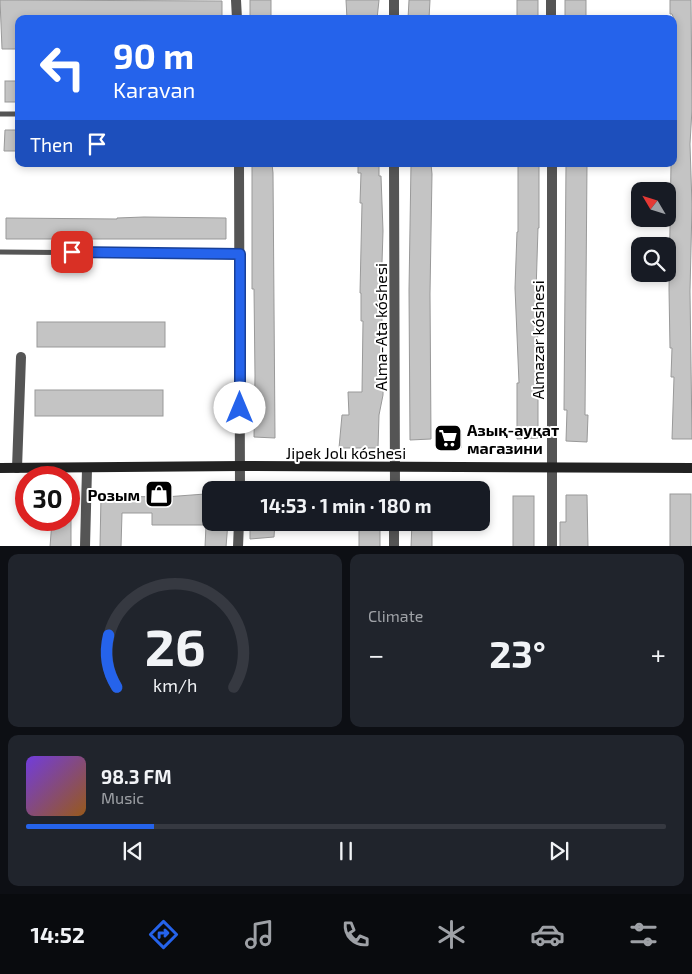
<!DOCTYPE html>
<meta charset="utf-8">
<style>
body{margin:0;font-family:"Exo 2",sans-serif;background:#20242c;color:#f1f3f6;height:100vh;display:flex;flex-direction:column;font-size:19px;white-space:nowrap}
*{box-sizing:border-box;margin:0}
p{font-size:16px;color:#9ea1a6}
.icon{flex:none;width:28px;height:28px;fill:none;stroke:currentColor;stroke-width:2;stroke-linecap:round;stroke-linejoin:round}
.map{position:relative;height:546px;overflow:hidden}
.sheet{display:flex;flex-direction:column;gap:8px;padding:8px;background:#0d0f14;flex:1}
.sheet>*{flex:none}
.top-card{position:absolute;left:15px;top:15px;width:662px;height:152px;border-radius:10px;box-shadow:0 2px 8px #0003;background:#2563eb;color:#fff;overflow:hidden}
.needle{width:32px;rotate:308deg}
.buttons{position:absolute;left:631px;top:182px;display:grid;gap:10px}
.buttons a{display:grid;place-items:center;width:45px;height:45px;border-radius:10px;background:#171b24;box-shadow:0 2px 8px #0003;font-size:25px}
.speed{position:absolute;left:15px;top:466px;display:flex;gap:10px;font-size:25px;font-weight:700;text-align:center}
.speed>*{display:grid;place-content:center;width:65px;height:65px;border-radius:50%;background:#171b24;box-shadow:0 2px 8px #0003;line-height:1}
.speed .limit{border:8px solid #d22;background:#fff;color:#111}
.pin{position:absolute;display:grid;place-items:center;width:42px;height:42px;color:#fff;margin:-21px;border-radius:10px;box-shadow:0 2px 8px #0006}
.me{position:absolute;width:55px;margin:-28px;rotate:0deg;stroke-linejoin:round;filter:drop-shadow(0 0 4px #0008)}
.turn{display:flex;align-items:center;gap:18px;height:105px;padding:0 15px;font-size:22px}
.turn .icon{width:65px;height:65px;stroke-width:2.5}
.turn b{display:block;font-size:35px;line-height:42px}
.then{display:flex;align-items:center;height:48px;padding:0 15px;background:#0003;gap:10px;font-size:19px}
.big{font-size:38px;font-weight:700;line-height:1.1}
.sheet .tile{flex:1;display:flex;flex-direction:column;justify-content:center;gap:8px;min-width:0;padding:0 18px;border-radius:10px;background:#20242c}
.sheet .dial{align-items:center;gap:0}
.dial svg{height:130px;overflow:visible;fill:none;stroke:#363941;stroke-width:7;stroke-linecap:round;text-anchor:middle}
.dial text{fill:#f1f3f6;stroke:none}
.song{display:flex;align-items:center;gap:15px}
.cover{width:60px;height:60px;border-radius:8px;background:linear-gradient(135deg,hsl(260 70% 55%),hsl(30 70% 35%))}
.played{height:5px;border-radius:2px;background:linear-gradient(90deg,#2563eb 20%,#363941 20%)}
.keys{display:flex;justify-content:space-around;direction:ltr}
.heat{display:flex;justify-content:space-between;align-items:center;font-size:28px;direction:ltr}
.sheet .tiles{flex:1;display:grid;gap:8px;grid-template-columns:1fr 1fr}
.tile:last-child{grid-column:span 2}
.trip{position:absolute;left:202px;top:481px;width:288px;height:50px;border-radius:10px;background:#171b24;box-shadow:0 2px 8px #0003;font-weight:700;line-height:50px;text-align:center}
.tabs{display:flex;height:80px;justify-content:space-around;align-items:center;background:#090b0e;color:#9ea1a6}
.tabs .icon{width:35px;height:35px}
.tabs .on{color:#2563eb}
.tabs b{font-size:22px;color:#f1f3f6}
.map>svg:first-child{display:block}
</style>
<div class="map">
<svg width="692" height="547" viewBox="0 0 692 547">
<rect width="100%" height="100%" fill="#fff"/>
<!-- building -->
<g fill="#c4c4c4" stroke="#999">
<path d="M0,0L222,1V19L136,17L80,19L25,17L19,18V49H2Z"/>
<rect x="250" y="0" width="21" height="19"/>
<path d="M346,0H379L377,19H347Z"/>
<path d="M409,0H430L429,19H408Z"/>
<path d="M517,0H538V18L517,17Z"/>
<rect x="565" y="0" width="21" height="19"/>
<path d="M670,0H691L692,109L690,144L692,206L690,291L692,439H672L674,377H671L672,348H670L669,289L671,164H674V19L672,14H670Z"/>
<rect x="5" y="81" width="14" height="21"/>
<path d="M5,130H19V151H4Z"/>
<path d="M252,164H272L273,173L275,438L254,437L255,376L254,289H252Z"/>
<path d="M358,164H379V176H381L383,231L381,295H382V323H384L383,395L379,415L378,448H339L342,415H349L348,392H362L363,321H361V293H360L362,203H360L361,173H358Z"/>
<path d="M411,164H431L432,174L430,294L431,439L410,440L409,290Z"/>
<path d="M518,164H539V228H538L536,292L539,376H538V438L517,439V383H519L515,288L517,232H518Z"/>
<path d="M566,164H587L585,415H588L587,442L566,441L567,410H564Z"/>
<path d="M144,217L226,218V239H6V218L117,219V218Z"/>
<rect x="37" y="322" width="128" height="25"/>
<rect x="35" y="390" width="128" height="26"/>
<path d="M461,434V448H439V435Z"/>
<path d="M205,494V496H211V522H228L226,547H205L206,525H152V513H122L121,547H100L101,496L165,497Z"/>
<rect x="670" y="494" width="21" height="53"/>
<path d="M566,495H587L588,547H560V522H566Z"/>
<rect x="513" y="496" width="21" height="51"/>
<path d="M52,520H71V547H50Z"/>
<path d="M250,522H275L274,537L250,539Z"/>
<path d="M412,522H432V547H411Z"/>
<rect x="359" y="526" width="21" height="21"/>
</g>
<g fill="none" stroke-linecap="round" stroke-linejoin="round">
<!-- lane -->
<g stroke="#555" stroke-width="5">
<path d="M0,114H19"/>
<path d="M0,252L239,254"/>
</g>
<!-- street -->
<g stroke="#555" stroke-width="10">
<path d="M236,0L237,19"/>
<path d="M394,0V19"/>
<path d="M551,0V19"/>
<path d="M239,164L240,490"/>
<path d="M394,164L395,490"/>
<path d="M552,164V547"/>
<path d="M17,468L21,357"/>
<path d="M85,547L87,469"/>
<path d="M238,547L239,522"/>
<path d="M394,547V522"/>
</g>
<!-- secondary -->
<path stroke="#222" stroke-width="10" d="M0,468L241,466L692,468"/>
</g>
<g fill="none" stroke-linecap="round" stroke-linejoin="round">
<defs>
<path id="route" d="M72,252L240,254V408"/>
</defs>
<!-- route casing -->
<use href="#route" stroke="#184099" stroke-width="12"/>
<!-- route -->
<use href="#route" stroke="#2563eb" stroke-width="9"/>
</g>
<!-- icons -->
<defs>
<symbol id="supermarket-square" viewBox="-11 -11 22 22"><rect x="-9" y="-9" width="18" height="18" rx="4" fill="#000" stroke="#fff"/><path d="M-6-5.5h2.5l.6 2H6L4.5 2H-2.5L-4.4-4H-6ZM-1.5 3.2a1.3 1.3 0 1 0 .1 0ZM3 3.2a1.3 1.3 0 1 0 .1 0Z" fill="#fff"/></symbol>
<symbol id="shop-square" viewBox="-11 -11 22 22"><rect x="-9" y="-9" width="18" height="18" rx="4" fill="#000" stroke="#fff"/><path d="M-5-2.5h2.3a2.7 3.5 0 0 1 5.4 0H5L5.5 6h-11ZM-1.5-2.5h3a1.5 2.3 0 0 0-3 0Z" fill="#fff"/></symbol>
</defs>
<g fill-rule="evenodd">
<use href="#supermarket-square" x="432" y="422" width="32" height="32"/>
<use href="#shop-square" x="143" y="478" width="32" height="32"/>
</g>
<g text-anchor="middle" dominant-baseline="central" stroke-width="4" stroke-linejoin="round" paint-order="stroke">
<!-- street labels -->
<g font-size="16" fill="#000" stroke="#fff">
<text transform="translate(380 327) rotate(-90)">Alma-Ata kóshesi</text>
<text transform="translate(537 340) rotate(-90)">Almazar kóshesi</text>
<text x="346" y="452">Jipek Jolı kóshesi</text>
</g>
<!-- poi labels -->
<g font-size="16" font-weight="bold" fill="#000" stroke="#fff" text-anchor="start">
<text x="467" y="429">Азық-ауқат<tspan x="467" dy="18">магазини</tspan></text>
<text x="140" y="494" text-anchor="end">Розым</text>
</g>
</g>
</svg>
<div class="buttons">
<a><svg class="needle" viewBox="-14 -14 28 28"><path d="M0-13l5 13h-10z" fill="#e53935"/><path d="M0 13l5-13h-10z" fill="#9ea1a6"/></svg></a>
<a><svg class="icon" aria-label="search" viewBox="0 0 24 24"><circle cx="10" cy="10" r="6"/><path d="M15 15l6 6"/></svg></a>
</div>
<div class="speed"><div class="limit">30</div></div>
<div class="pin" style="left:72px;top:252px;background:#d93025"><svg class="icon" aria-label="arrive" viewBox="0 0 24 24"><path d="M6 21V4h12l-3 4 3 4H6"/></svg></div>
<svg class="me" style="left:240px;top:408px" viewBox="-20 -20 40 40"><circle r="19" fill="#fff"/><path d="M0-13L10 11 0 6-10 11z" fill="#2563eb"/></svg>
<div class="trip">14:53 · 1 min · 180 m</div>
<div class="top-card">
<div class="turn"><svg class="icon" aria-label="left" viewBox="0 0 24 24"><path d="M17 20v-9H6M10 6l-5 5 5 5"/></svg><div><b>90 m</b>Karavan</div></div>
<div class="then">Then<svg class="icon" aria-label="arrive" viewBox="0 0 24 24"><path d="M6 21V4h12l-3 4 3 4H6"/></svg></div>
</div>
</div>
<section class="sheet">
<div class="tiles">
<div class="tile dial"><svg viewBox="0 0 100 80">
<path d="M14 69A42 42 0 1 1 86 69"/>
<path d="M14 69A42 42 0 0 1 9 37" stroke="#2563eb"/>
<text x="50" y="56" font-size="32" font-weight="700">26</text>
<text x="50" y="72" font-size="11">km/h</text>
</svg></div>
<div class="tile"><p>Climate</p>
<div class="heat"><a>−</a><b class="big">23°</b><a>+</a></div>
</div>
<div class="tile">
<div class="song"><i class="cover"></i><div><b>98.3 FM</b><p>Music</p></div></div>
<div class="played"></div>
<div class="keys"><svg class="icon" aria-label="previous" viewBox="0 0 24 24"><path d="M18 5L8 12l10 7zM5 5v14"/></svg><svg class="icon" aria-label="pause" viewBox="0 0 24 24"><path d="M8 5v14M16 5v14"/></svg><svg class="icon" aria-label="next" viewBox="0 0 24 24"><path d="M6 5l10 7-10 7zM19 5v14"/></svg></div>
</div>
</div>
</section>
<nav class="tabs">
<b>14:52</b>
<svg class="icon on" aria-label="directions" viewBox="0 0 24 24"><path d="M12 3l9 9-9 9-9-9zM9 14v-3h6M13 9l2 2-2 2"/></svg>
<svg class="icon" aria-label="music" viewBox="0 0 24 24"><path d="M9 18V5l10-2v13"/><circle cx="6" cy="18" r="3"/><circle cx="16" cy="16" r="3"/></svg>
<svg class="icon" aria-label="phone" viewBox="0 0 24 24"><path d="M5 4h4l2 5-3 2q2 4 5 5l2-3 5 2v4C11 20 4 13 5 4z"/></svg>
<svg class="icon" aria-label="climate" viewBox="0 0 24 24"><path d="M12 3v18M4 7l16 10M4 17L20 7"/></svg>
<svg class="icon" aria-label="car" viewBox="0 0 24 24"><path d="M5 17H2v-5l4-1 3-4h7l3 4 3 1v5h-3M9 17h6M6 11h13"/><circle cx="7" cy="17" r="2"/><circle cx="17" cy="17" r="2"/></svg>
<svg class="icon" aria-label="filters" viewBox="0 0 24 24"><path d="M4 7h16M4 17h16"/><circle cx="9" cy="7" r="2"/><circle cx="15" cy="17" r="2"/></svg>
</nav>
